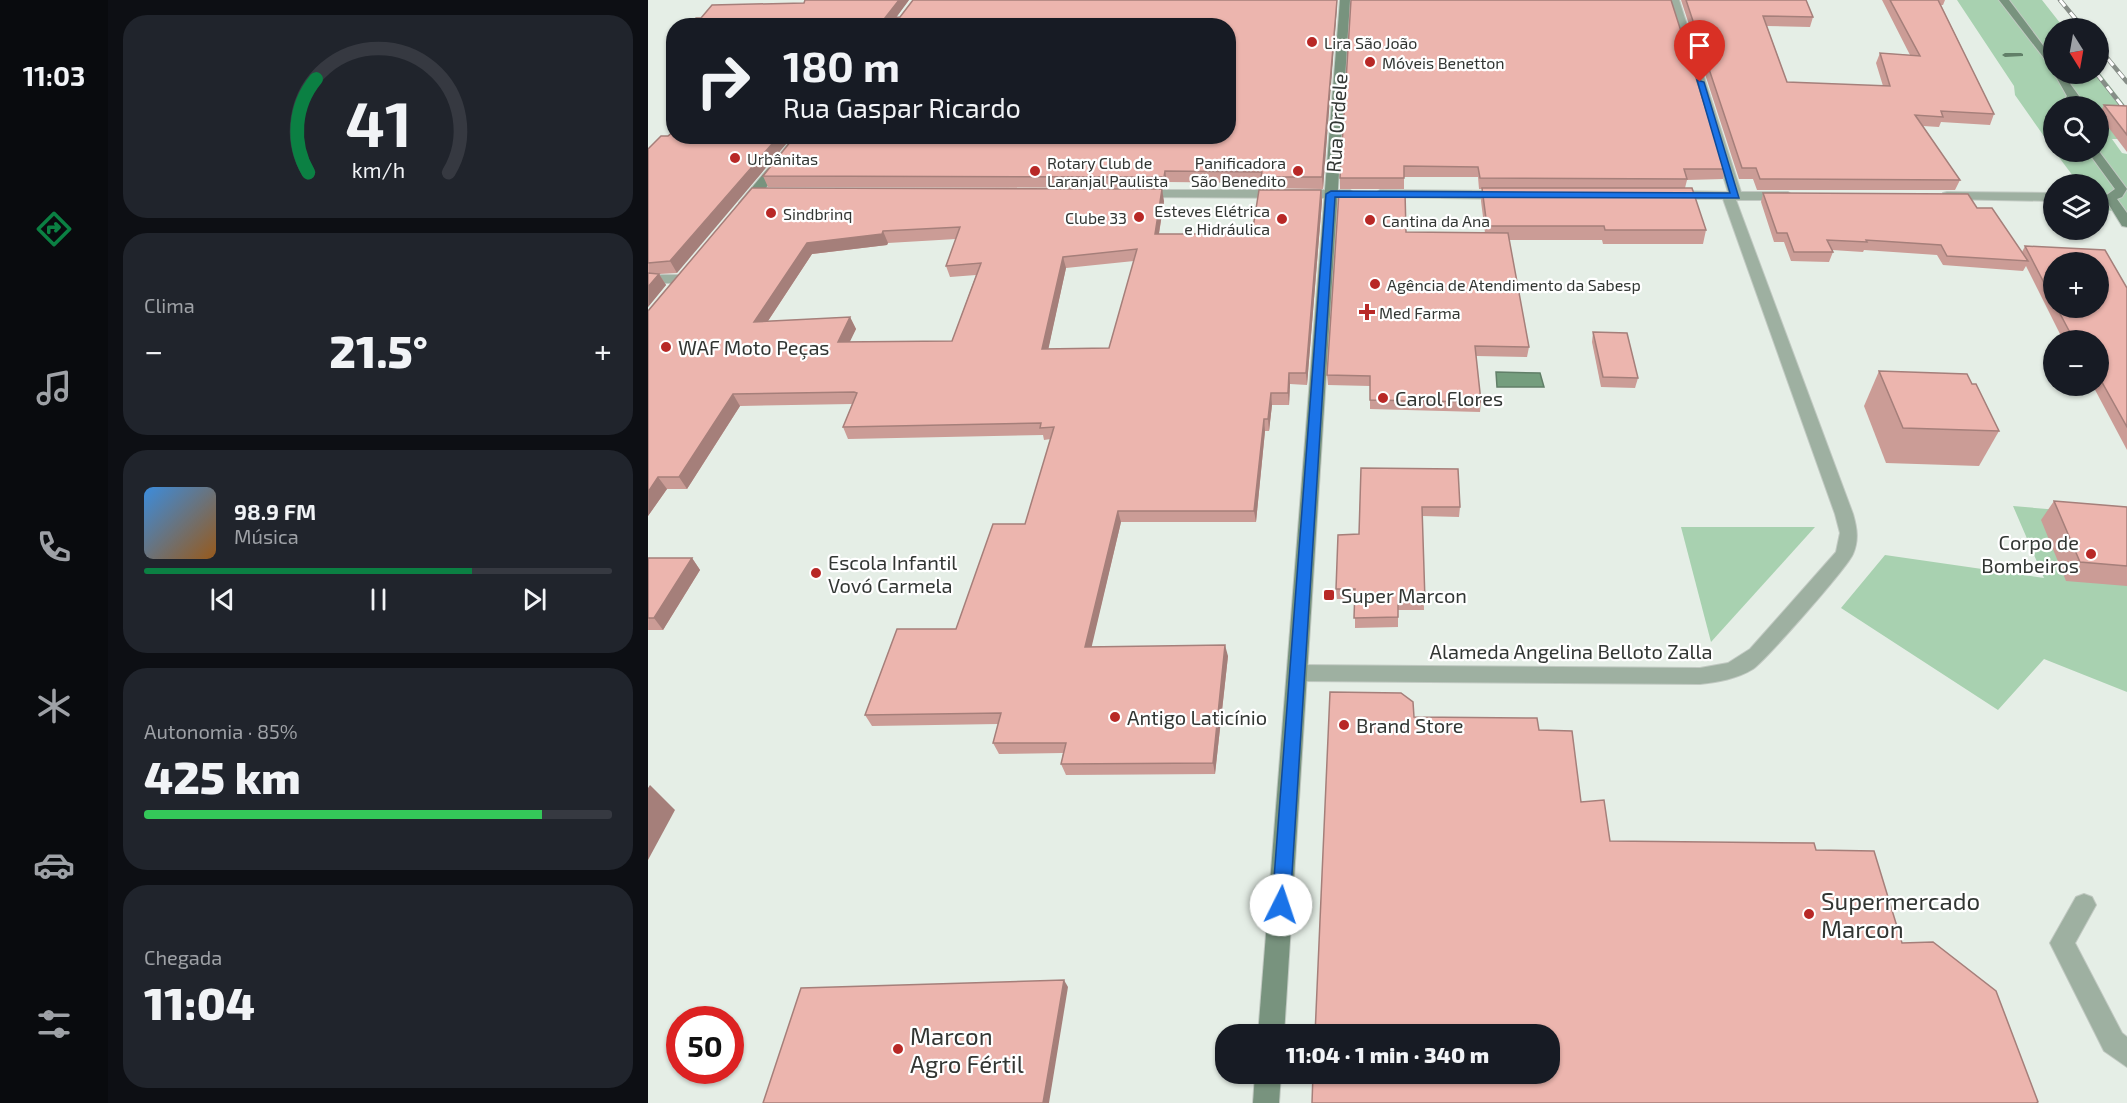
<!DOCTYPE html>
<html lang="pt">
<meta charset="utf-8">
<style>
body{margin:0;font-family:"Exo 2",sans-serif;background:#20242c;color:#f1f3f6;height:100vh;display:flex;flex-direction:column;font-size:22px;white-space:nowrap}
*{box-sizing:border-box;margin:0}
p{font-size:20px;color:#9ea1a6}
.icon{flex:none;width:33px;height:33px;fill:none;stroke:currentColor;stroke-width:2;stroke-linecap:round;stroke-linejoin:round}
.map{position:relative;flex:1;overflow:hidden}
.sheet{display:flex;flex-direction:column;gap:15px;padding:15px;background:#0d0f14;width:540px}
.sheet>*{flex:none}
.hud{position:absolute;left:18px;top:18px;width:570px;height:126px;border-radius:24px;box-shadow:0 2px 4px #0004;background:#171b24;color:#f1f3f6;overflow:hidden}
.needle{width:39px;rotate:169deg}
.fabs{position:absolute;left:1395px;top:18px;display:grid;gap:12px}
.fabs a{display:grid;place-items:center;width:66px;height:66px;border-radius:50%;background:#171b24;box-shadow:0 2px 4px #0004;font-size:30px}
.speed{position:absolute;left:18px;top:1006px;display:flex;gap:12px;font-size:30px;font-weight:700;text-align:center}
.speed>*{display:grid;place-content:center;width:78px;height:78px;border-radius:50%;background:#171b24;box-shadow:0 2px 4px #0004;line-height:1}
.speed .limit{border:9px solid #d22;background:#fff;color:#111}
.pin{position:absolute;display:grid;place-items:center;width:51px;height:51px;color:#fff;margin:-62px -26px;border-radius:50% 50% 50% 0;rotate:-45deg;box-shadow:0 0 6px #0007}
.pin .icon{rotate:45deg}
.me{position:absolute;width:66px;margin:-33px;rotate:4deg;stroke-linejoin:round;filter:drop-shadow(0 0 4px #0008)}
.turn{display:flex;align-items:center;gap:21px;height:126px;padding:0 18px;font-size:27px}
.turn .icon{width:78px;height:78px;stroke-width:2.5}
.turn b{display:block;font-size:42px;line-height:51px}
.big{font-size:45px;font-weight:800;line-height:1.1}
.sheet .widget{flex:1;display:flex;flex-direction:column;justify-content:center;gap:9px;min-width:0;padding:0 21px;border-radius:24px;background:#20242c}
.sheet .dial{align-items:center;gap:0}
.dial svg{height:156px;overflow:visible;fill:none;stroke:#363941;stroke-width:7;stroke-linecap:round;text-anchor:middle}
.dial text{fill:#f1f3f6;stroke:none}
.song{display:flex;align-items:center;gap:18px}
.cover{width:72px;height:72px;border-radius:9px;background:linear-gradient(135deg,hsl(210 70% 55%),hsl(30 70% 35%))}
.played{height:6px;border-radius:3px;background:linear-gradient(90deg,#0b8043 70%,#363941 70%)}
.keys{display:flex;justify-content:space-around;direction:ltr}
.heat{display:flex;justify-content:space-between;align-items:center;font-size:33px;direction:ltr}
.charge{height:9px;border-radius:4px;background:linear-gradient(90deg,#34c759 85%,#363941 0)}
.trip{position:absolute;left:567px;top:1024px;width:345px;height:60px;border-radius:24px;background:#171b24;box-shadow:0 2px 4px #0004;font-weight:800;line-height:60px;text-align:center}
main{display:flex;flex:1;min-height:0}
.dock{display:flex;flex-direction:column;width:108px;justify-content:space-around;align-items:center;background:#090b0e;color:#9ea1a6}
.dock .icon{width:42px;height:42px}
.dock .current{color:#0b8043}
.dock b{font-size:27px;color:#f1f3f6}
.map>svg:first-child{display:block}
</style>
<main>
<nav class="dock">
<b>11:03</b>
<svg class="icon current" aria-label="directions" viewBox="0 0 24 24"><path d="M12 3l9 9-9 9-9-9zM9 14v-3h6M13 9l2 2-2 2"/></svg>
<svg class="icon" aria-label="music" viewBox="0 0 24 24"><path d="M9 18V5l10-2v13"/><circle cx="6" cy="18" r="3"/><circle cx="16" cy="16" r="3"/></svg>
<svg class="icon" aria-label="phone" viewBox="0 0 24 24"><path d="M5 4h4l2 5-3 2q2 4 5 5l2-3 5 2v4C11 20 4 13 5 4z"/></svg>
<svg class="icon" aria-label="climate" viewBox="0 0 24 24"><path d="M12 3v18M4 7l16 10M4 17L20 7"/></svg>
<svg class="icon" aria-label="car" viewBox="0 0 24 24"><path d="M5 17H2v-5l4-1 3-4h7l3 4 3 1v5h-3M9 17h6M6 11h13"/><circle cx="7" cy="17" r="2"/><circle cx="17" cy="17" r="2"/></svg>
<svg class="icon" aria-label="filters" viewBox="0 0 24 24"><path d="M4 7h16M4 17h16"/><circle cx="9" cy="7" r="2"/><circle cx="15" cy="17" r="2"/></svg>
</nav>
<section class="sheet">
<div class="widget dial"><svg viewBox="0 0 100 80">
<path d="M14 69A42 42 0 1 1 86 69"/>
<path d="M14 69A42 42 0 0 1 18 21" stroke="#0b8043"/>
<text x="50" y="56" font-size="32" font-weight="700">41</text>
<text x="50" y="72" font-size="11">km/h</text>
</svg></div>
<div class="widget"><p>Clima</p>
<div class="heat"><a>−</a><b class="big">21.5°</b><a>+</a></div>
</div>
<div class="widget">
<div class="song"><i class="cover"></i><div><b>98.9 FM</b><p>Música</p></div></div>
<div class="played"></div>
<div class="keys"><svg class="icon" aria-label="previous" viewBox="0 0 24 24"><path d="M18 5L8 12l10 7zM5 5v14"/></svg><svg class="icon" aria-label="pause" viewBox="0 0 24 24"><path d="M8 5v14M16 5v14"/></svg><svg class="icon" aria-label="next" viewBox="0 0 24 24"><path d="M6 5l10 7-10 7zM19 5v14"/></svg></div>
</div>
<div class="widget"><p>Autonomia · 85%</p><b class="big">425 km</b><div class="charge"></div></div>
<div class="widget"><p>Chegada</p><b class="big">11:04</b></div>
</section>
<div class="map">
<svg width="1479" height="1103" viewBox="0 0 1479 1103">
<rect width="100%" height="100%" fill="#e5eee6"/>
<!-- green -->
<g fill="#a8d1b0">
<path d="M1309,0H1394L1416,28H1406V74L1451,72L1479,108L1469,139H1464L1474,153L1479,154V213L1451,209L1450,184H1431L1407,152H1450V106H1406L1405,149L1367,95L1366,86Z"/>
<path d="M1365,506L1479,516V692L1396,659L1350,710L1193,608L1237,555L1396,578Z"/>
<path d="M1033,527H1167L1063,642Z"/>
</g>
<!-- water -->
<path fill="#759e7e" stroke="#617f68" stroke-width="1.5" d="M848,372L892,373L896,387H849Z"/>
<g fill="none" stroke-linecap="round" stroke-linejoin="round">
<!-- stream -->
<path fill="#617f68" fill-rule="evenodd" d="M1373,53L1375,54V56L1357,57L1354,55L1357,53Z"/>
<defs>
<path id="lane" d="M1436,894L1444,897L1448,905L1427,943L1474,1033L1479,1037V1067L1456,1051L1402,943L1428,897Z"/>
<g id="street">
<path d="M1021,0H1031L1093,192H1140L1146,196L1140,200H1088L1205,514C1209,528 1211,540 1205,554C1200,567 1117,661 1105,669C1089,679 1070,682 1052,684L650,681L643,679L640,673L643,667L650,665L1052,668L1080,663L1102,649L1188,552L1192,533L1187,514L1075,199H1023L1017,195L1023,191L1080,192Z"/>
<path d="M492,190H702L708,194L702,198L488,197L486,194Z"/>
<path d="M732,190L858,191L864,195L858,199L728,197L726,194Z"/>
<path d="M1299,192L1406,193V201L1295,199V193Z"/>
<path d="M0,275H34L41,279L34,283H0Z"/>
</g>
<g id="secondary">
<path d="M692,0H702L636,1035H610Z"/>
<path d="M1351,0H1361L1406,60V71Z"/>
<path d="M1406,73L1415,74L1431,96L1424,106H1413L1419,96Z"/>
<path d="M147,136H159L101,209H91V203Z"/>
<path d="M1450,150L1479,189L1474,197L1469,199L1479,213V227L1474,226L1456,197L1467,189L1440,152Z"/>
<path d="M607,1074H633L631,1103H605Z"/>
</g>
</defs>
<!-- lane casing -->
<use href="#lane" stroke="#c1c9c2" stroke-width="2"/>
<!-- street casing -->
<use href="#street" stroke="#c1c9c2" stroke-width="2"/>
<!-- secondary casing -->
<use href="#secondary" stroke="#c1c9c2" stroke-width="2"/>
<!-- lane -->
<use href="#lane" fill="#9eb0a1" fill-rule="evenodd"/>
<!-- street -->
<use href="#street" fill="#9eb0a1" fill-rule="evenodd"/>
<!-- secondary -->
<use href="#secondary" fill="#78937e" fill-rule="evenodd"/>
<defs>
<g id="rail">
<path d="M1412,0L1435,28"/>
<path d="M1450,47L1479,82"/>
<path d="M1449,74L1479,112"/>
</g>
</defs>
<!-- rail casing -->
<use href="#rail" stroke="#868d87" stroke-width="4.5"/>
<!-- rail -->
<use href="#rail" stroke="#fff" stroke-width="3" stroke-dasharray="8" stroke-linecap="butt"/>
</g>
<!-- wall -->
<g fill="#cb9c96" fill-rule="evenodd">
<path d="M157,0H261L248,17L689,0L675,189L614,188V183L519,182L518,188L120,187L115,176L580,136V26L53,18L156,3Z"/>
<path d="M703,0L1077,169L1075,179L1039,180L1037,188L1058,230L1055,244H955L954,240H861L881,347L879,357L828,356L833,402L832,412L722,409V386L680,385L679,375L758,232L837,233L833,201L834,189H831L830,177H756V189H692V178Z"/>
<path d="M1033,0H1158L1165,17L1162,27L1119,26L1139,82L1235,86L1228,63L1232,53L1262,55L1234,0H1297L1295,5H1293L1346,114L1342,125L1293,122L1291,127L1275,126L1312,180L1307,190H1109L1105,179H1091Z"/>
<path d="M1456,105L1479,106V152L1451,115Z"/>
<path d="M20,136L29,273L11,274L18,285L0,307V149Z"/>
<path d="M104,188L516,201L511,234H604L673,190L674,201L659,385L642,384L641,405H624L621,431H617L608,522H473L443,647L580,656L567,774L418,775L413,764L415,753L351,754L345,743L350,724L224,726L217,715L308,629L377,524L403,439L396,440L395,435L200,439L195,427L204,404L92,406L39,489H19L0,516V311ZM308,239L298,266L302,277L328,275L304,341L201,342L208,329L202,317L120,321L164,254L239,245L240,243ZM486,261L461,348L400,349L418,268Z"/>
<path d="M1115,193L1329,208L1374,252L1377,246L1479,288V450L1445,386H1450V340H1415L1378,266L1375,271L1295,265L1289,255L1216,250L1215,252L1184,250L1185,252L1181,262L1143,261L1136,242H1126L1113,202ZM1406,262L1450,308H1406Z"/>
<path d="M945,332L990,378L987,388L953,387L944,342Z"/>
<path d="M1231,371L1324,384L1351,431L1331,466L1238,463L1216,406Z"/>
<path d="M713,468L812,507L811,517L774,516L776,610H750V627L707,628V599H689L688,589L711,534Z"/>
<path d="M1406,501L1479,507V586L1418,581L1393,520Z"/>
<path d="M0,558H44L52,570L15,630H0Z"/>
</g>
<!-- shaded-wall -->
<g fill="#a57f7a">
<path d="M251,0H261L242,26L237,18Z"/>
<path d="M689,0V7L675,189L674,177Z"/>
<path d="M131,136H145L29,273L22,261Z"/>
<path d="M517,171L519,182L518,188L516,177Z"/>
<path d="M514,189L516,201L509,245L507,234Z"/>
<path d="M673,190L674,201L659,385L658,373Z"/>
<path d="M235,231L240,243L239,245L164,254L112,333L106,322L159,243Z"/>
<path d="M415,257L418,268L398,360L394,349Z"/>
<path d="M11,274L18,285L0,307V287Z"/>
<path d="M202,317L208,329L196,354L190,342Z"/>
<path d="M641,373L642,384L641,405L640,393Z"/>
<path d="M623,393L624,405L621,431L620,419Z"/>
<path d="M85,394L92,406L39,489L31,477Z"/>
<path d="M616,419L617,431L608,522L606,511Z"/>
<path d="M10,477L19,489L0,516V492Z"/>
<path d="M470,511L473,522L441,658L437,647Z"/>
<path d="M44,558L52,570L15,630L6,618Z"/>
<path d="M577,645L580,656L567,774L565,763Z"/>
<path d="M2,785L27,810L0,860V788Z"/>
<path d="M416,980L420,987L401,1103H395Z"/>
</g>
<!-- building -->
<g fill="#ecb5ae" stroke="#a57f7a" stroke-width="1.5" fill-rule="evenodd">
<path d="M157,0H251L237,18L252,17L265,0H689L674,177H613L614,172L517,171L516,177L115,176L147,136H580V26H42L48,18H53L64,5L156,3Z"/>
<path d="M703,0H1023L1077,169H1036L1039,179L832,178L830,167L756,166V178H692Z"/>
<path d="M1038,0H1158L1165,17L1115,16L1139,82L1242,86L1232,53L1272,56L1242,0H1290L1346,114L1293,111L1295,117L1267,115L1312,180L1112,179L1108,168H1094Z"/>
<path d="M1456,105L1479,106V135Z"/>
<path d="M26,131V136H131L22,261L0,263V149L13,136H20Z"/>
<path d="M104,188L514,189L507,234H604L611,190H673L658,373H641L640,393H623L620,419H616L606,511H470L437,647L577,645L565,763L413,764L418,743H345L353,713L217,715L249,629H308L345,524H377L406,427L392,428L393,423L195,427L209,393L206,392L85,394L31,477H10L0,492V311ZM312,227L298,266L333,263L304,341L190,342L202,317L106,322L159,243L234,234L235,231ZM489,249L461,348L394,349L415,257Z"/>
<path d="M834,188H1044L1058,230H957L956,226H839Z"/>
<path d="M691,192H757L758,232L860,233L881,347L827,346L833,402L722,400V376L679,375Z"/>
<path d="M1115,193L1320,194L1329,208H1344L1380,261L1299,256L1293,245L1218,240L1219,242L1179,240L1185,252H1146L1139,233H1129Z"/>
<path d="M1377,246L1457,250L1479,288V427L1450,375V340H1426L1409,308H1450V262H1406V302Z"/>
<path d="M0,273L11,274L0,287Z"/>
<path d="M945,332L979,333L990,378L955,377Z"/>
<path d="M1231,371L1319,374L1324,384H1328L1351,431L1255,428Z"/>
<path d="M713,468L810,469L812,507H774L777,601H750V617L706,618L707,589H688L690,535L711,534Z"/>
<path d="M1406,501L1479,507V566L1432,562Z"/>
<path d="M0,558H44L6,618H0Z"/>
<path d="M682,692L753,693L765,702L766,717L889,718L891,730L924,731L933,802L956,800L962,841L1166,843L1168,850L1226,851L1254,943L1285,942L1348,991L1390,1102L1388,1103H664L665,1074H902V1035H667Z"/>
<path d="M416,980L395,1103H115L153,988Z"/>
</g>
<!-- route -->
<path fill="#1a73e8" stroke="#114b97" stroke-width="1.5" d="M1049,80L1056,82L1091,198L687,197L642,905L639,911L633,914L626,911L624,905L678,194L683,191L1082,193Z"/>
<!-- markers -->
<g fill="#b82826" stroke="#fff" stroke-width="2">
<circle cx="664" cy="42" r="6"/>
<circle cx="722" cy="62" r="6"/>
<circle cx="87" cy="158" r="6"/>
<circle cx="387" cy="171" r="6"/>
<circle cx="650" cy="171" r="6"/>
<circle cx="123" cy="213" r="6"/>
<circle cx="491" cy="217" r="6"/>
<circle cx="634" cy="219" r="6"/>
<circle cx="722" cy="220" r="6"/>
<circle cx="727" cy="284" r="6"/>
<path d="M716 303h6v6h6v6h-6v6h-6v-6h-6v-6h6z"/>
<circle cx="18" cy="347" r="6"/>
<circle cx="735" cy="398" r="6"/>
<circle cx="1443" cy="554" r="6"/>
<circle cx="168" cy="573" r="6"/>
<rect x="675" y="589" width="12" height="12" rx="3"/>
<circle cx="467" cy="717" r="6"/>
<circle cx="696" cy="725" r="6"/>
<circle cx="1161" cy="914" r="6"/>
<circle cx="250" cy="1049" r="6"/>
</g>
<g text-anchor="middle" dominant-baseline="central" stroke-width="4.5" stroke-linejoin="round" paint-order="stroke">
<!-- far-poi labels -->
<g font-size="16" fill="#323633" stroke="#fff" text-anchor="start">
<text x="676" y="42">Lira São João</text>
<text x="734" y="62">Móveis Benetton</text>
<text x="99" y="158">Urbânitas</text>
<text x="399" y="162">Rotary Club de<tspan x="399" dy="18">Laranjal Paulista</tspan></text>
<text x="638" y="162" text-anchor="end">Panificadora<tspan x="638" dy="18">São Benedito</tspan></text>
<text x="622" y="210" text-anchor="end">Esteves Elétrica<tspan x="622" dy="18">e Hidráulica</tspan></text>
<text x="135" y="213">Sindbrinq</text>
<text x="479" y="217" text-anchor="end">Clube 33</text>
<text x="734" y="220">Cantina da Ana</text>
<text x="739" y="284">Agência de Atendimento da Sabesp</text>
<text x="731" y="312">Med Farma</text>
</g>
<!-- street labels -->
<g font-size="20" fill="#323633" stroke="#fff">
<text transform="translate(688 123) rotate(-86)">Rua Ordele</text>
<text x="923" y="651">Alameda Angelina Belloto Zalla</text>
</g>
<!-- poi labels -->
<g font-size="20" fill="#323633" stroke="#fff" text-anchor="start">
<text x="30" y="347">WAF Moto Peças</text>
<text x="747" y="398">Carol Flores</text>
<text x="1431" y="542" text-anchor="end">Corpo de<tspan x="1431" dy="23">Bombeiros</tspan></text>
<text x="180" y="562">Escola Infantil<tspan x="180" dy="23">Vovó Carmela</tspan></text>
<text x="693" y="595">Super Marcon</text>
<text x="479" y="717">Antigo Laticínio</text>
<text x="708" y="725">Brand Store</text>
</g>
<!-- near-poi labels -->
<g font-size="24" fill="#323633" stroke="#fff" text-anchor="start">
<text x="1173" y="900">Supermercado<tspan x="1173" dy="28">Marcon</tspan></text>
<text x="262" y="1035">Marcon<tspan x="262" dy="28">Agro Fértil</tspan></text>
</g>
</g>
</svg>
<div class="fabs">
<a><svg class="needle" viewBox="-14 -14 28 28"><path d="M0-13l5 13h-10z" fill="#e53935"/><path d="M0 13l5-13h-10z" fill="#9ea1a6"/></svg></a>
<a><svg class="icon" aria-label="search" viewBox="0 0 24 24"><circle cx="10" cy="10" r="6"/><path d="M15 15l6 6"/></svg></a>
<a><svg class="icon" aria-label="layers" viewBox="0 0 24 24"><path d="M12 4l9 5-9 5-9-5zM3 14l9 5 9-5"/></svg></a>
<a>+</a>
<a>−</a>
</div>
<div class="speed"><div class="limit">50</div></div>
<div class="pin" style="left:1052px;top:82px;background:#d93025"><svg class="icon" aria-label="arrive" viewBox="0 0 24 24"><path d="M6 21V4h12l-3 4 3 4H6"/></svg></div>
<svg class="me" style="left:633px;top:905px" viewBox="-20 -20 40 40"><circle r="19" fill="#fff"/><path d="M0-13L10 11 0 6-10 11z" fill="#1a73e8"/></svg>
<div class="trip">11:04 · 1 min · 340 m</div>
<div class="hud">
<div class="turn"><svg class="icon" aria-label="right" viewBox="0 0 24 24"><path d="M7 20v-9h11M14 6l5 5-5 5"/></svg><div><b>180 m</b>Rua Gaspar Ricardo</div></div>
</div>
</div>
</main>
